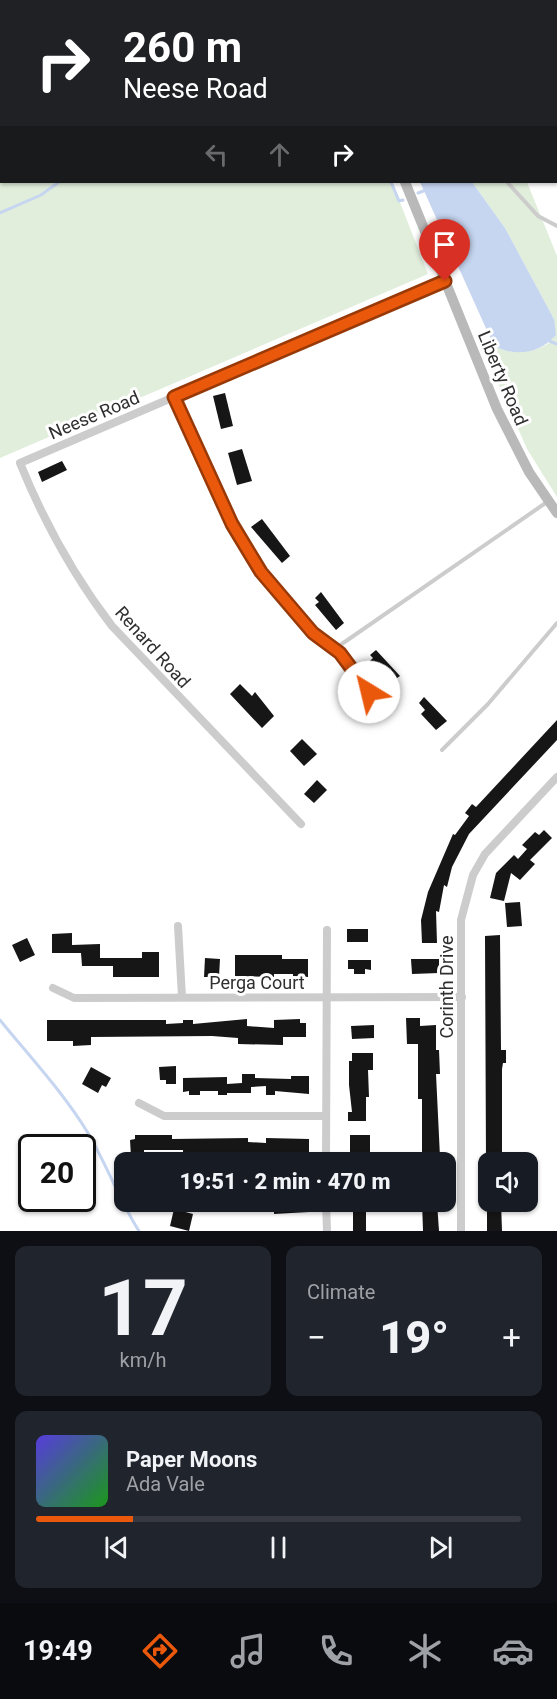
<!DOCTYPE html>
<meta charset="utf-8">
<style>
body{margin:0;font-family:Roboto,sans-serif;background:#20242c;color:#f1f3f6;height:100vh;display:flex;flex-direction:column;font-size:22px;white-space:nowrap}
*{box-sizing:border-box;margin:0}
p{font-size:20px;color:#9ea1a6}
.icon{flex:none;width:33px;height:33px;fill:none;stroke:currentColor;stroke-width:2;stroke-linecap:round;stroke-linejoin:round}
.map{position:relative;height:1231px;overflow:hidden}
.panel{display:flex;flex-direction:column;gap:15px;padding:15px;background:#0d0f14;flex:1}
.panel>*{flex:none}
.guide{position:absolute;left:0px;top:0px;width:558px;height:183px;box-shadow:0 2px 4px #0004;background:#202124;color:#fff;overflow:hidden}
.controls{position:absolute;left:478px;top:1152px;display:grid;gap:12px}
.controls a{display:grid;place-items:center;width:60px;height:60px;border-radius:12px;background:#171b24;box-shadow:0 2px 4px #0004;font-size:30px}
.speed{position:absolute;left:18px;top:1134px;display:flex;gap:12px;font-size:30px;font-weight:700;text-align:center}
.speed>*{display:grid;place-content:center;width:78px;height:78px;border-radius:50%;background:#171b24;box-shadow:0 2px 4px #0004;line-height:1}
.speed .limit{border:3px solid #111;border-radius:9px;background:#fff;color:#111}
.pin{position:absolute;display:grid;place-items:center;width:51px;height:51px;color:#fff;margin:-62px -26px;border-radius:50% 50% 50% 0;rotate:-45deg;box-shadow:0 0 6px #0007}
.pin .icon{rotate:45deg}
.me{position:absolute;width:66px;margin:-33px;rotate:324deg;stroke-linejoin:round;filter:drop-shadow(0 0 4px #0008)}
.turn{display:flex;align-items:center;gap:21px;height:126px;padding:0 24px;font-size:27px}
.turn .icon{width:78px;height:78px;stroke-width:2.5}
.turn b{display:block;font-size:42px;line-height:51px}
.lanes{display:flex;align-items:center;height:57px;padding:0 24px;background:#0003;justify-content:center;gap:30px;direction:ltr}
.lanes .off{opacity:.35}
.big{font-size:45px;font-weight:800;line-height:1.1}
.panel .tile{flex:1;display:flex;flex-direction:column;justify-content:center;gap:9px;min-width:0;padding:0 21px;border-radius:12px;background:#20242c}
.panel .dial{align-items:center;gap:0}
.dial b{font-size:78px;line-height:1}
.song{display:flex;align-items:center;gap:18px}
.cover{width:72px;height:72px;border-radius:9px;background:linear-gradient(135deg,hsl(250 70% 55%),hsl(120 70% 35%))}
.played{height:6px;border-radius:3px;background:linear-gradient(90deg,#ea580c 20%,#363941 20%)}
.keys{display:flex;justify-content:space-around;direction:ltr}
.heat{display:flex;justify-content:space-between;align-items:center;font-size:33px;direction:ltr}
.panel .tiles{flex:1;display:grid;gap:15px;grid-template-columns:1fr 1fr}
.tile:last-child{grid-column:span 2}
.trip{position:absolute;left:114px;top:1152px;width:342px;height:60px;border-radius:12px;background:#171b24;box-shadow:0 2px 4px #0004;font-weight:800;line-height:60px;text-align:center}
.menu{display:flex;height:96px;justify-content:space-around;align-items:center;background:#090b0e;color:#9ea1a6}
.menu .icon{width:42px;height:42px}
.menu .on{color:#ea580c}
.menu b{font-size:27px;color:#f1f3f6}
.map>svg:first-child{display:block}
</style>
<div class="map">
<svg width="557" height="1231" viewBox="0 0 557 1231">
<rect width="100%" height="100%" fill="#fff"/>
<!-- green -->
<g fill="#e1eedc">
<path d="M0,0L93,1L2,2V182H392L428,274L0,458Z"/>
<path d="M341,0H557V119L556,2Z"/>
<path d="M472,182H527L557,256V497L527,449L484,351L494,346C514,355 532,354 551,342L554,319L505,228Z"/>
</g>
<!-- water -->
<path fill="#c6d5f0" d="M420,182H472L505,228L554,319L556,335C539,354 516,357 494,346Z"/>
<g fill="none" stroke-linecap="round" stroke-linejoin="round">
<!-- stream -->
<g stroke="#c6d5f0" stroke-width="3">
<path d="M394,2L397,0"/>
<path d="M391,182L399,201L403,200"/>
<path d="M418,193L426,190"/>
<path d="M0,213L41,195L59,182"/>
<path d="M547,340L557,344"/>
<path d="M0,1020C30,1057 63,1092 88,1133C107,1165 119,1200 139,1231"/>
</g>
</g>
<!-- building -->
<g fill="#161616">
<path d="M225,393L233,426L221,429L213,396Z"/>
<path d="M242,449L252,481L237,485L228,453Z"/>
<path d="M62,461L67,470L42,482L38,472Z"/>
<path d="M262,519L290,556L282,563L251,527Z"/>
<path d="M321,592L344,623L336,630L315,605L319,602L315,598Z"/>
<path d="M376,650L400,676L391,682L387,676L382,680L369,662L373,658L370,655Z"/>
<path d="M240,684L252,696L255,692L274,716L262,728L230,694Z"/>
<path d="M424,697L447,721L436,730L421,714L425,710L419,703Z"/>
<path d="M557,720V740L469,834L452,867L447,887L444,885L439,912L436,911L437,943H422L421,920L428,892L453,834L455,835L469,816L465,813L472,804L476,807Z"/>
<path d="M302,739L317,754L304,766L290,751Z"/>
<path d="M317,780L327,790L314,803L304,794Z"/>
<path d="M544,830L552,838L530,860L535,864L520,880L511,873L504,901L490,898L496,873L514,855L518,859L527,849L522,845L535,832L539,835Z"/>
<path d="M520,902L522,926L507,927L505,903Z"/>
<rect x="347" y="929" width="21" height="13"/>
<path d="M72,933V945L100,944V958H142V952H159V977H113V966H82L81,953H52V934Z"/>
<path d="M500,935L501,1050H506V1063H503L502,1069V1162H486L485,936Z"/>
<path d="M27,938L35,955L20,962L12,945Z"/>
<path d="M235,955H282V959H308V977H293V974H274V977L235,976Z"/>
<path d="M205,958L220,959L219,977H204Z"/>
<path d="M411,959H439V973L412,974Z"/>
<path d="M348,960H371V970L365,969V974H354V969H348Z"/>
<path d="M406,1018H420V1026L436,1025V1050H439L440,1074H436L440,1157H422V1099H418V1044H407Z"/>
<path d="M247,1019V1026L274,1028V1020L300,1019V1023H306V1037H283V1045L238,1044V1038L212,1036L91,1037V1045L73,1046V1041H47V1020H166V1024L183,1023V1020H193V1024Z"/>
<path d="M374,1025V1038L352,1039L351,1026Z"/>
<path d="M352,1053H373V1070H368L369,1097H366V1121H348V1112H352L349,1085V1061H352Z"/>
<path d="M176,1066V1084H166V1080H160L159,1067Z"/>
<path d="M91,1067L111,1078L106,1087L102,1085L98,1093L82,1084Z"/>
<path d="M242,1074H255V1078L291,1079V1076H309V1094L275,1091V1095H266V1086L251,1087V1093H227V1095H218V1091H200V1095H189V1091L183,1092V1078L227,1077V1084L242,1083Z"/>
<path d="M135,1135H172V1139L248,1138V1142L266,1143V1138L309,1139V1157L255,1156V1160H238V1155H183V1150H144V1156L131,1157L130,1140L135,1139Z"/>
<rect x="350" y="1135" width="20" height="17"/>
<path d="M274,1202H309V1212L274,1214Z"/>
<path d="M349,1202H375V1212H366V1231H353V1212H349Z"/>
<path d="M422,1202H437L439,1231H423Z"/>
<path d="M487,1202H501L502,1231H487Z"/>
<path d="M174,1209L193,1214L189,1231L170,1226Z"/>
</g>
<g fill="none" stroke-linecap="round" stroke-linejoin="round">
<!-- lane -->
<g stroke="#ccc" stroke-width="4">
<path d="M556,7H557"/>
<path d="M507,182L538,216L557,226"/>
<path d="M175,398L232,524L261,571L313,633L341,653L369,692"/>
<path d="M336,648L547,502"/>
<path d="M442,750L488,704L557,623"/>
</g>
<!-- street -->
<g stroke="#ccc" stroke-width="8">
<path d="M301,824L112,626C73,575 44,522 20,463L445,281"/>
<path d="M178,926L182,997"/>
<path d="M53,988L74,998L462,997"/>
<path d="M139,1103L164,1116H326"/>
<path d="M326,1162L327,930"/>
<path d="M326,1202L327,1231"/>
<path d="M461,1231V920L473,875L485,854L557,777"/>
</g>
<!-- secondary -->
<g stroke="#b9b9b9" stroke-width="10">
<path d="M331,0V2"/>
<path d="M405,182L497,409L529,472L557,513"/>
</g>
</g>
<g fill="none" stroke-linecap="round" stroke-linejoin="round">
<defs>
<path id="route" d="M369,692L340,653L313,633L261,572L232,524L174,397L445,281"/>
</defs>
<!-- route casing -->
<use href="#route" stroke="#983908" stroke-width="15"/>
<!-- route -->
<use href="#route" stroke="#ea580c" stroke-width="10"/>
</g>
<g text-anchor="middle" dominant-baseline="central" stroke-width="6" stroke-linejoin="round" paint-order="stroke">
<!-- street labels -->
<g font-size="18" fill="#2f2f2f" stroke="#fff">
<text transform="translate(503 378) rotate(67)">Liberty Road</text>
<text transform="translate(94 415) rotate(-23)">Neese Road</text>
<text transform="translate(153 647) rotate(48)">Renard Road</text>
<text x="257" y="982">Perga Court</text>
<text transform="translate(446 987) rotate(-90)">Corinth Drive</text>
</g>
</g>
</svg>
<div class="controls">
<a><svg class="icon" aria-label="sound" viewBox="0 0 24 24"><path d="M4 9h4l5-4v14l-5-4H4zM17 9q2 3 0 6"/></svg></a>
</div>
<div class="speed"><div class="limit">20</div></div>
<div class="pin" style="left:445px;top:281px;background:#d93025"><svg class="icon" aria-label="arrive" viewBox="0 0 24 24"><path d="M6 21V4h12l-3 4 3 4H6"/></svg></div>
<svg class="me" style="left:369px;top:692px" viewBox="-20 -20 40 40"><circle r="19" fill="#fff"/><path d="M0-13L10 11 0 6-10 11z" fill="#ea580c"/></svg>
<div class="trip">19:51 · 2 min · 470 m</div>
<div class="guide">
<div class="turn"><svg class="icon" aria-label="right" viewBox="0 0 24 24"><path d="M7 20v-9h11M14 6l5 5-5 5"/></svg><div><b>260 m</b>Neese Road</div></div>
<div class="lanes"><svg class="icon off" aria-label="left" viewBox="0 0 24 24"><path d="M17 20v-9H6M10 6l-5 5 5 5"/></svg><svg class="icon off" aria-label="ahead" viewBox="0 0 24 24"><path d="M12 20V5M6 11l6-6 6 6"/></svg><svg class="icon" aria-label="right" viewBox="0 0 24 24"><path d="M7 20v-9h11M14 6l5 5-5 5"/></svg></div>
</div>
</div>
<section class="panel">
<div class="tiles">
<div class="tile dial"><b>17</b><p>km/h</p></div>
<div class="tile"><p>Climate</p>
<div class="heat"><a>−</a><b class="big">19°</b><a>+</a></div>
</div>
<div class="tile">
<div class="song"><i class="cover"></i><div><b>Paper Moons</b><p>Ada Vale</p></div></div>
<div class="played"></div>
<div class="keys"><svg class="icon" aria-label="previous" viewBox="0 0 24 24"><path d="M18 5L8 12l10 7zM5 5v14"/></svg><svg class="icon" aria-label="pause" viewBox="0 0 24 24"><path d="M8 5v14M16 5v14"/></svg><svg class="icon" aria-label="next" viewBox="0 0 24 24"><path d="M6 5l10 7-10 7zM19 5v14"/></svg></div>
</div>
</div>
</section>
<nav class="menu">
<b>19:49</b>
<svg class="icon on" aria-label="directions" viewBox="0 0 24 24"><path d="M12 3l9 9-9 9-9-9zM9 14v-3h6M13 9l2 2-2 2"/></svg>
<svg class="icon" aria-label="music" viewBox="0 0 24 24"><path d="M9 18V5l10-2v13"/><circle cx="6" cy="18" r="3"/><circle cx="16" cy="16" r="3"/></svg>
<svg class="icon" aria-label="phone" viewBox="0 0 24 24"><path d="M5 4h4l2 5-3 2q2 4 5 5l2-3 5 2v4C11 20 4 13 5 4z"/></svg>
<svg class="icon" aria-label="climate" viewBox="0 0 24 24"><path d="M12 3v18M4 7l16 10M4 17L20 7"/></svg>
<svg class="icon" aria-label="car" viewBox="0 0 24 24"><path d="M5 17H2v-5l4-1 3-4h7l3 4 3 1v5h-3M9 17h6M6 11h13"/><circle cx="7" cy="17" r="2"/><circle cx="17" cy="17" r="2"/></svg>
</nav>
